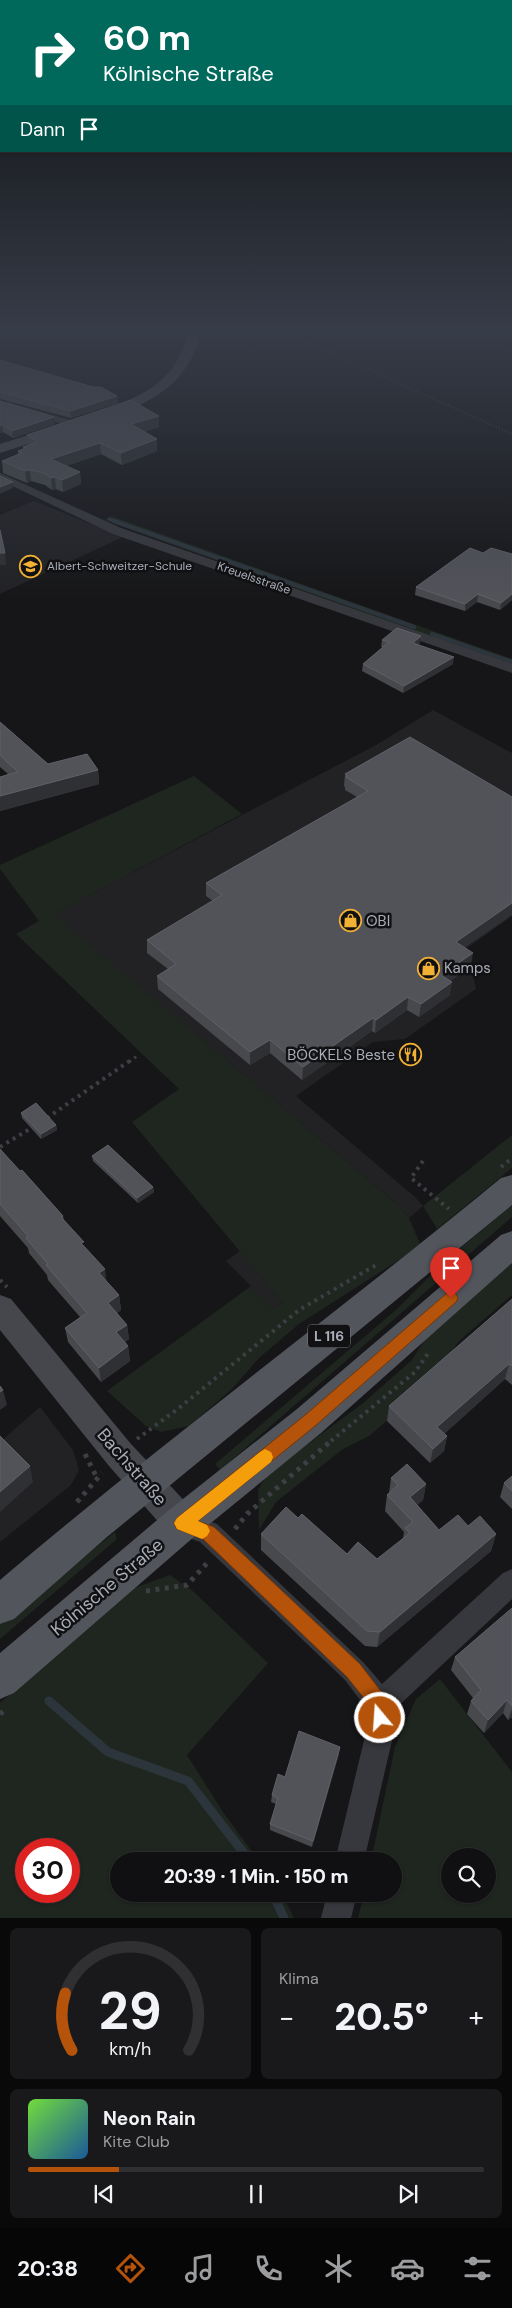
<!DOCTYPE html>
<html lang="de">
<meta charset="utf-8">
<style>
body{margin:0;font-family:"DM Sans",sans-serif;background:#19191b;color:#f1f3f6;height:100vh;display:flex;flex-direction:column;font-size:19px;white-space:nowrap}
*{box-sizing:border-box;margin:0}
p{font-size:16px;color:#9c9d9f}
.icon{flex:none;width:28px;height:28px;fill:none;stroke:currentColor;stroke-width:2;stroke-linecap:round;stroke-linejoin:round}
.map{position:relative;height:1918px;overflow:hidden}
.sheet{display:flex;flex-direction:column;gap:10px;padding:10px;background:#09090a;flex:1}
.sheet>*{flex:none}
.guide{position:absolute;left:0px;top:0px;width:512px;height:152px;box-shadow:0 1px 4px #0004,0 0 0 1px #303032;background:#00695c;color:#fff;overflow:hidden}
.tools{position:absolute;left:441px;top:1848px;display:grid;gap:10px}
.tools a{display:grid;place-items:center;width:55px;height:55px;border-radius:50%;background:#101012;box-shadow:0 1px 4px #0004,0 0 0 1px #303032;font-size:25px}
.speed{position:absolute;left:15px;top:1838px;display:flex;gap:10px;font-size:25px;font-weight:700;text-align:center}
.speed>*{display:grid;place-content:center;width:65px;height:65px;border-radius:50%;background:#101012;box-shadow:0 1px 4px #0004,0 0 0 1px #303032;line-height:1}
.speed .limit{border:8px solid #d22;background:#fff;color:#111}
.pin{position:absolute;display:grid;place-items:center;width:42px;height:42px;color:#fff;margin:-51px -21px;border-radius:50% 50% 50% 0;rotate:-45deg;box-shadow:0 0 5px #0007}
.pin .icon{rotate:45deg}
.me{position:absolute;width:55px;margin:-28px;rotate:342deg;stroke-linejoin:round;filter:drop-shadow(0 0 4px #0008)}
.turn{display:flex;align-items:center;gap:18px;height:105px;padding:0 20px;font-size:22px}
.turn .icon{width:65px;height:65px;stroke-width:2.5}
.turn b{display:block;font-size:35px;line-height:42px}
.then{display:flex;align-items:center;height:48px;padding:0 20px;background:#0003;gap:10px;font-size:19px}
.big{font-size:38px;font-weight:800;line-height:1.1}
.sheet .tile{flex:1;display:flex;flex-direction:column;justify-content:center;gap:8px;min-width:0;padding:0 18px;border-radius:8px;background:#19191b}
.sheet .dial{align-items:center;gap:0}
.dial svg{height:130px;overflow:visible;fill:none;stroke:#303032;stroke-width:7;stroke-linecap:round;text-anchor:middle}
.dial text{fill:#f1f3f6;stroke:none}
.song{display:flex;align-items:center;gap:15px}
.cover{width:60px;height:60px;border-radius:8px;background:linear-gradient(135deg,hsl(100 70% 55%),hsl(210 70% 35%))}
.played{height:5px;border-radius:2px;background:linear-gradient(90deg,#b45309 20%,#303032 20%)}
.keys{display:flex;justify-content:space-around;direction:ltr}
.heat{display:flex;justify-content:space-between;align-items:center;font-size:28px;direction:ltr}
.sheet .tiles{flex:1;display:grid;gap:10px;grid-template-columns:1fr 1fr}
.tile:last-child{grid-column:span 2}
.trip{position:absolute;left:110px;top:1852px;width:292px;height:50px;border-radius:25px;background:#101012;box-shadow:0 1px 4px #0004,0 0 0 1px #303032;font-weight:800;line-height:50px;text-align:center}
.tabs{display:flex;height:80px;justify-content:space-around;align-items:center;background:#060607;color:#9c9d9f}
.tabs .icon{width:35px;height:35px}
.tabs .on{color:#b45309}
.tabs b{font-size:22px;color:#f1f3f6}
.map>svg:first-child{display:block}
</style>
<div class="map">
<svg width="512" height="1918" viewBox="0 0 512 1918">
<rect width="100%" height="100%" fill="#161618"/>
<!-- built -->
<g fill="#222225">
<path d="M34,501L123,537L0,594V515Z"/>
<path d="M433,710L512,753V916L457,955L471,966L476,989L405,1039L373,1042L296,1096L415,1197L423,1206L409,1218L398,1205L53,914L376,745Z"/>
<path d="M240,1251L283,1303L274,1309L226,1261Z"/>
<path d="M40,1407L73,1450L79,1470L71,1485L0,1542V1442Z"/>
</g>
<!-- green -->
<g fill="#1e261f" fill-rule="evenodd">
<path d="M111,516L512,659V666L104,520Z"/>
<path d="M194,776L242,814L54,914L398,1205L409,1218L421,1246L299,1324L259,1358L232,1389L189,1426L161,1432L146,1426L107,1391L251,1286L274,1309L283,1303L132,1122L179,1089L16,934L39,921L0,869V865Z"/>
<path d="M512,1135V1168L437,1229L423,1206Z"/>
<path d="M512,1205V1217L220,1470L215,1464L397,1309L445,1261Z"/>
<path d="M512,1252V1295L460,1340L426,1387L369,1436L343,1449L276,1502L259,1530L258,1490L267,1474L362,1404L412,1360L442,1312Z"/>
<path d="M115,1532L117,1539L0,1639V1625Z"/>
<path d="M170,1575L194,1592L268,1663L187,1755L223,1812L259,1861H119V1894H282L294,1918H0V1703L134,1588ZM26,1849H69V1891H26Z"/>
<path d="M440,1679L512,1772V1918H358L364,1894H394V1861H371L395,1747L416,1699ZM450,1856H488V1894H450Z"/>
</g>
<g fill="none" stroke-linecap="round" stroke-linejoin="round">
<!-- stream-far2 -->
<path stroke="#2c353c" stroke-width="3" d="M109,519L117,522"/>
<!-- stream-far1 -->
<g stroke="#2c353c" stroke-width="4.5">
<path d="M114,521L414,627"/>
<path d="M432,634L512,662"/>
</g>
<!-- stream -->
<g stroke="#2c353c" stroke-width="9">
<path d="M49,1701L108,1752L188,1781L250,1861"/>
<path d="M273,1894L284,1918"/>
</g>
<!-- path-far3 -->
<path stroke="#3d3f44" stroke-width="2" stroke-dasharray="1 2.5" stroke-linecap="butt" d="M285,332L512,434"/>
<!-- path-far2 -->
<path stroke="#3d3f44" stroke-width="3" stroke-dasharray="2.5 4" stroke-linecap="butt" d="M129,1062L137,1056"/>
<!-- path-far1 -->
<g stroke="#3d3f44" stroke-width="4" stroke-dasharray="3 4.5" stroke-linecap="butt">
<path d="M47,1118L131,1060"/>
<path d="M0,1147L33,1127"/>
<path d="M423,1161L411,1178L449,1209"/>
<path d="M501,1167L512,1158"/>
<path d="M0,1280L7,1287"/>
<path d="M137,1439L179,1408L299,1310L376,1265"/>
<path d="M331,1441L415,1372L429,1352"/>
</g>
<!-- path -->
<g stroke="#3d3f44" stroke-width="5" stroke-dasharray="4 5.5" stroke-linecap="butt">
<path d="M85,1454L97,1478"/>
<path d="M77,1502L102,1473"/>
<path d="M235,1529L247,1514L332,1440"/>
<path d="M146,1591L187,1585L209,1561"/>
<path d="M0,1714L7,1708"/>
</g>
<!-- street -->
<g fill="#37383d" fill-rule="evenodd">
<path d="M0,400L77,422L78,424L73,427L0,406Z"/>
<path d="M0,473L121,528L512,664V673L113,534L0,480Z"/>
<path d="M182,1511L217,1524L363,1662L382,1684L503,1573L512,1569V1599L394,1710V1732L364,1861H335L366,1732V1708L345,1680L200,1542L173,1532L170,1523L173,1514Z"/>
<path d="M327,1894H357L351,1918H321Z"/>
</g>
<!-- secondary -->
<g fill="#45474d" fill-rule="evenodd">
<path d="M188,332H200C193,372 166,394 131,409C122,413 111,419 101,417L99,414L101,411C145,395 177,381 188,332Z"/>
<path d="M57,426L62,427L64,430L62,433L0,453V444Z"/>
<path d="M0,1295L11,1299L131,1444L194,1511L199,1523L194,1535L182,1540L170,1535L109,1466L0,1330Z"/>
</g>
<!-- primary -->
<g fill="#53555c" fill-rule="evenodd">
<path d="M512,1175V1205L107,1537L14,1619L0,1624V1580C163,1441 336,1314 501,1178Z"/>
<path d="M512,1231V1263L321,1433L195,1536L14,1693L0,1699V1653L169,1510L297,1409L501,1235Z"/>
</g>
</g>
<!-- wall -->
<g fill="#47494d">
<path d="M0,360L117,396L118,403L71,418L0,399Z"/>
<path d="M0,401L55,424L13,438L3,432L0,433Z"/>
<path d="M159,416V427L144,432L157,451L122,465L101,454L66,466L80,472L81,484L63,492L56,489L52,490L45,485L31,481L27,483L3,473L2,461L18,454V451L23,449V447L28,445L27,435Z"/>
<path d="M483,553L512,554V600L500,610L477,602L465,611L415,595L416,587Z"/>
<path d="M382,640L420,643L418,645L453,664L403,693L362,671L363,664L383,647H381Z"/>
<path d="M0,722L48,764L98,770L99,784L0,811V777L8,774L0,767Z"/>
<path d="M410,737L464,948L471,966L450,981V995L419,1017L407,1010L375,1033L372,1031L302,1080L270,1053L250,1065L158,989L157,976L168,969L147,953V940L213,901L206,896V883L357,797L345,790V787L344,786L345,774Z"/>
<path d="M21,1113L56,1125L57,1130L41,1139L22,1118Z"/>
<path d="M0,1149L20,1171L63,1216L64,1220L84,1247L106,1281L119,1295L121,1310L117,1313L127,1325L129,1339L125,1342L128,1346L130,1361L101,1382L68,1342L65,1328L80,1317L48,1280L47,1275L29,1253L28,1248L0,1216Z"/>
<path d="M92,1156L153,1187L154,1192L138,1203L93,1161Z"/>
<path d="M512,1299V1385L505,1379L444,1434L447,1436L444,1451L430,1463L387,1421L389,1406Z"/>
<path d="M512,1476V1509L500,1497L504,1483Z"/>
<path d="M391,1478L426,1484L423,1500L417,1505L439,1530L468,1526L496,1534L491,1551L377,1647L365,1646L261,1550V1534L298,1518L347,1554L377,1559L403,1539L404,1532L385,1511L387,1495L389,1493Z"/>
<path d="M512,1608V1717L508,1720L503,1713L484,1733L467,1714L471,1701L473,1698L451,1670L455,1657Z"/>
<path d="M339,1754L312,1847L270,1830V1824L276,1804L271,1802L272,1795L285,1777Z"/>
</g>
<!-- shaded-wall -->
<g fill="#2f3033">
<path d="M117,396L118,403L71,418L70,411Z"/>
<path d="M159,416V427L131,436V424Z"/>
<path d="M54,417L55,424L13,438L12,431Z"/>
<path d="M2,425L3,432L0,433V426Z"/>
<path d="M157,439V451L122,465L121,453Z"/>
<path d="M100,443L101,454L52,471L51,459Z"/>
<path d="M30,470L31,481L27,483L25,471Z"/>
<path d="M80,472L81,484L63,492L62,480Z"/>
<path d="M55,477L56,489L52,490L51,478Z"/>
<path d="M13,482V488L0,494V487Z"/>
<path d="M0,553H5L6,565H0Z"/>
<path d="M478,594L477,602L465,611V604Z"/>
<path d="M512,594V600L500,610L501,603Z"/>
<path d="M421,636L420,643L412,650L413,643Z"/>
<path d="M454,657L453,664L403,693L404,686Z"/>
<path d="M98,770L99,784L0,811V796Z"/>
<path d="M512,903V915L454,955L456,942Z"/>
<path d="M473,953L471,966L440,988L441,975Z"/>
<path d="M452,982L450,995L419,1017L421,1004Z"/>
<path d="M408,997L407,1010L375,1033L376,1020Z"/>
<path d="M373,1018L372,1031L302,1080L303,1067Z"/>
<path d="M270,1040V1053L250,1065V1052Z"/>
<path d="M56,1125L57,1130L41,1139V1134Z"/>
<path d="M153,1187L154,1192L138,1203L137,1198Z"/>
<path d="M105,1269L107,1284L99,1273Z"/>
<path d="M119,1295L121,1310L110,1318L108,1303Z"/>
<path d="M127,1325L129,1339L118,1347L116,1332Z"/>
<path d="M128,1346L130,1361L101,1382L99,1368Z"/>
<path d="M509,1364L505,1379L435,1442L437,1427Z"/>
<path d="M3,1390L7,1405L0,1410V1392Z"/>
<path d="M447,1436L444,1451L430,1463L433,1449Z"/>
<path d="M30,1466L33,1482L0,1512V1492Z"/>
<path d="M426,1484L423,1500L408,1514L410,1497Z"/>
<path d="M496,1534L491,1551L377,1647L380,1632Z"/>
<path d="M507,1700L503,1713L484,1733L488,1720Z"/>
<path d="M512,1709V1717L508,1720Z"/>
<path d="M340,1747L339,1754L312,1847L313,1841Z"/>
</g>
<!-- building -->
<g fill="#525359" stroke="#5f6168">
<path d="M0,360L93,387H101L117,396L70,411L0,392Z"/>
<path d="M131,400L159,416L131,424L157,439L121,453L100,443L51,459L80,472L62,480L55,477L51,478L44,473L30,470L25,471L2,461L22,453L18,451L26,448L23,447L37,442L27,435Z"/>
<path d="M0,401L54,417L12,431L2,425L0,426Z"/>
<path d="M0,476L13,482L0,487Z"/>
<path d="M0,530L5,553H0Z"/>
<path d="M470,548L483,553L491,548L512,554V594L501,603L478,594L465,604L416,587Z"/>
<path d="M397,628L421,636L413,643L454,657L404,686L363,664L389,642L382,640Z"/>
<path d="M0,722L48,764L87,754L98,770L0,796V777L18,772L0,755Z"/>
<path d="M410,737L512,797V903L456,942L473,953L441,975L452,982L421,1004L408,997L376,1020L373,1018L303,1067L270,1040L250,1052L157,976L176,964L147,940L222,895L206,883L368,791L346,777L348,776L345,774Z"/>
<path d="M36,1103L56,1125L41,1134L21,1113Z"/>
<path d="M108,1145L153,1187L137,1198L92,1156Z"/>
<path d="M0,1149L20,1171L22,1170L63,1216L61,1217L84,1242L81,1243L105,1269L99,1273L119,1295L108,1303L127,1325L116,1332L128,1346L99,1368L65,1328L87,1313L46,1265L48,1264L26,1238L28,1236L0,1204Z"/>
<path d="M512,1299V1366L509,1364L437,1427L447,1436L433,1449L389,1406Z"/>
<path d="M0,1386L3,1390L0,1392Z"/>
<path d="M0,1436L30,1466L0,1492Z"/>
<path d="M407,1464L426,1484L410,1497L439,1530L458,1515L468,1526L480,1516L496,1534L380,1632L367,1631L261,1534L286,1507L298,1518L302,1514L347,1554L358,1542L377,1559L410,1533L405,1528L413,1522L387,1495L398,1485L391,1478Z"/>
<path d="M512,1476V1491L504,1483Z"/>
<path d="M512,1608V1706L507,1700L488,1720L471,1701L481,1690L455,1657Z"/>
<path d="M299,1731L340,1747L313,1841L270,1824L278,1798L272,1795L278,1774L285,1777Z"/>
</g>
<!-- sky -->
<linearGradient id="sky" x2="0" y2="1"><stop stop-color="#0c0c0d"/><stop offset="0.55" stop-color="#363c48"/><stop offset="1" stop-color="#363c48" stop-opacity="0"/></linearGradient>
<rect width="512" height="600" fill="url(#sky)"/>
<!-- route -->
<path fill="#b45309" stroke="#753606" d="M451,1292L456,1294L458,1298L456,1302L315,1426L198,1521L214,1527L360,1664L386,1698L389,1718L386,1724L380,1727L374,1724L371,1707L347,1677L203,1539L177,1529L174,1523L177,1518L304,1416L446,1294Z"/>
<!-- slow -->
<path fill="#f59e0b" d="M265,1449L271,1452L273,1457L271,1462L198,1521L207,1525L210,1531L207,1536L202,1539L177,1529L174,1523L177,1518L260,1452Z"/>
<!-- icons -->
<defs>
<symbol id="school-ring" viewBox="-11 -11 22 22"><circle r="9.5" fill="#111113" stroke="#f2b134" stroke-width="1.5"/><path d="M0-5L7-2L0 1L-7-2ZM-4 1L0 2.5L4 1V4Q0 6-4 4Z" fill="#f2b134"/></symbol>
<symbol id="shop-ring" viewBox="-11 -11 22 22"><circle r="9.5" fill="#111113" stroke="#f2b134" stroke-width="1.5"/><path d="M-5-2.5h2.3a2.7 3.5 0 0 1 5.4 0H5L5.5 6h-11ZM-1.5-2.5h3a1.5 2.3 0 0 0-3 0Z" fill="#f2b134"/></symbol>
<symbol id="restaurant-ring" viewBox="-11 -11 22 22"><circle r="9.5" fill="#111113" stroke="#f2b134" stroke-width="1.5"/><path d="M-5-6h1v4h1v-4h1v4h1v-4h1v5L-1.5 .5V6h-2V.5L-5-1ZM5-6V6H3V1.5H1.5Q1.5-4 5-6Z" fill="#f2b134"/></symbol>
</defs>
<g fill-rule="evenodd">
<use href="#school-ring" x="18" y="554" width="25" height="25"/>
<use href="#shop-ring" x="338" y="908" width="25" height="25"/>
<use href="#shop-ring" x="416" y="956" width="25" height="25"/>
<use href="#restaurant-ring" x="398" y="1042" width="25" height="25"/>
</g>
<g text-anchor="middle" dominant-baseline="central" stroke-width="5" stroke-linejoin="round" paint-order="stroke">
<!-- far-poi labels -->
<g font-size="12" fill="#a8adb8" stroke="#111113" text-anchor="start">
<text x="47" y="566">Albert-Schweitzer-Schule</text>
</g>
<!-- far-street labels -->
<g font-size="12" fill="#a8adb8" stroke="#111113">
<text transform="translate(254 578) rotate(19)">Kreuelsstraße</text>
</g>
<!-- shield labels -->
<rect fill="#111113" stroke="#7b7e86" stroke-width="1" x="308" y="1324.5" width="42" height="23" rx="4"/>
<g font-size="14" font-weight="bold" fill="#a8adb8">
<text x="329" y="1336">L 116</text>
</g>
<!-- poi labels -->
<g font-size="15" fill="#a8adb8" stroke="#111113" text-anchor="start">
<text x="366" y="921">OBI</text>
<text x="444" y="968">Kamps</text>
<text x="395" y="1055" text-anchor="end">BÖCKELS Beste</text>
</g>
<!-- near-street labels -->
<g font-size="18" fill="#a8adb8" stroke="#111113">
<text transform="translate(132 1467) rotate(49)">Bachstraße</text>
<text transform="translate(107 1587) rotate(-40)">Kölnische Straße</text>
</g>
</g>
</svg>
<div class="tools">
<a><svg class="icon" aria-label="search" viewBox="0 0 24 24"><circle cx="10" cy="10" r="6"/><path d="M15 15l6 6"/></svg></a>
</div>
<div class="speed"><div class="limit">30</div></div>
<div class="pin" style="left:451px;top:1298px;background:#d93025"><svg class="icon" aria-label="arrive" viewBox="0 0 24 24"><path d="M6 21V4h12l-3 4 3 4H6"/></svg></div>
<svg class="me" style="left:380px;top:1718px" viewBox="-20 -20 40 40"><circle r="17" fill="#b45309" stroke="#fff" stroke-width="3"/><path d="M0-11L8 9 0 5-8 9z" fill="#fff"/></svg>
<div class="trip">20:39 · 1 Min. · 150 m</div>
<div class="guide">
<div class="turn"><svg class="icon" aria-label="right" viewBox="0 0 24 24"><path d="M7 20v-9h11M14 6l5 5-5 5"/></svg><div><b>60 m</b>Kölnische Straße</div></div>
<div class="then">Dann<svg class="icon" aria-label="arrive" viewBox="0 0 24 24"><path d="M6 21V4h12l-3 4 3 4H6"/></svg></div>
</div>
</div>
<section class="sheet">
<div class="tiles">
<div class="tile dial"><svg viewBox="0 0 100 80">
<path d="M14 69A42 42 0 1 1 86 69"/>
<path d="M14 69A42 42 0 0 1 10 34" stroke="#b45309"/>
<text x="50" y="56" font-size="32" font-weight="700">29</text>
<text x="50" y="72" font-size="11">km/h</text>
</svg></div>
<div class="tile"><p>Klima</p>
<div class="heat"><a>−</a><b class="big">20.5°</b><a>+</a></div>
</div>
<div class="tile">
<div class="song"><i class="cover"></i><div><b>Neon Rain</b><p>Kite Club</p></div></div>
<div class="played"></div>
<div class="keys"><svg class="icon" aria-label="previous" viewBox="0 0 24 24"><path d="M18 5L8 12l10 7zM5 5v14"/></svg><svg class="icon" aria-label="pause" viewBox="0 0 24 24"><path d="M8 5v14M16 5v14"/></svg><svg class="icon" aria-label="next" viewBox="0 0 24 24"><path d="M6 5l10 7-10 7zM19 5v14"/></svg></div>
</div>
</div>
</section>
<nav class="tabs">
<b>20:38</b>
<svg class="icon on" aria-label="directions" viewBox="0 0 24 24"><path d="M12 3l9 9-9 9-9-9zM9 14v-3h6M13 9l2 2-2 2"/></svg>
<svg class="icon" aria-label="music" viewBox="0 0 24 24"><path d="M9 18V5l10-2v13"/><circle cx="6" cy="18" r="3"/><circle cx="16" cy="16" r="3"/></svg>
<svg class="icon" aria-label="phone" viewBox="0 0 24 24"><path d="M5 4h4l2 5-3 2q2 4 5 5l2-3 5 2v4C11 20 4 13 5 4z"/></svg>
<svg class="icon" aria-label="climate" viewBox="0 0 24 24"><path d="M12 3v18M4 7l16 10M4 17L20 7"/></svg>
<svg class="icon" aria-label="car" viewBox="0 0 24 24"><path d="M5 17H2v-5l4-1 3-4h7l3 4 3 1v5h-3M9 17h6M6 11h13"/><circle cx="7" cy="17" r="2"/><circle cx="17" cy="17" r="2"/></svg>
<svg class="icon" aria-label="filters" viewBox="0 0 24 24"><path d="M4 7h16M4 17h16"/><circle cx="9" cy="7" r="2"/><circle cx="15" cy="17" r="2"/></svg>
</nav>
